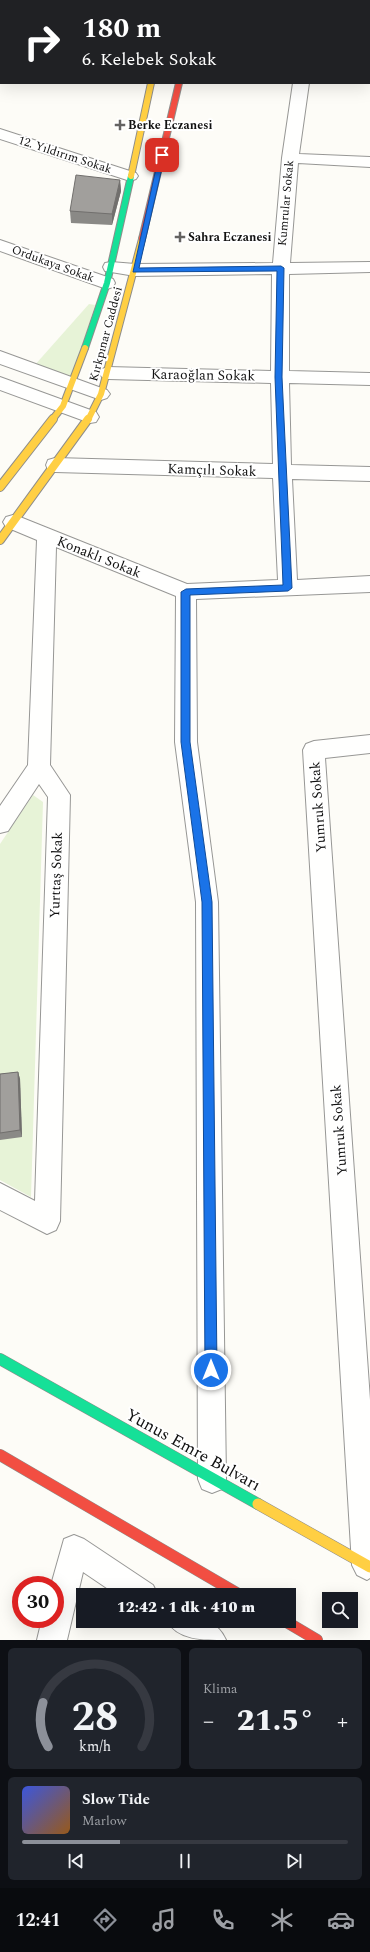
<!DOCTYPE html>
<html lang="tr">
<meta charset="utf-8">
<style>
body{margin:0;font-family:Spectral,serif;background:#20242c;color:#f1f3f6;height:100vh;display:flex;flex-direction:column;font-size:15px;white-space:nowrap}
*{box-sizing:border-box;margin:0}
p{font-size:13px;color:#9ea1a6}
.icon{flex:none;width:22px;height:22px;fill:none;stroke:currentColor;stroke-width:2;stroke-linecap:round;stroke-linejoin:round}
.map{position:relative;height:1640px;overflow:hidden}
.details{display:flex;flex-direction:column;gap:8px;padding:8px;background:#0d0f14;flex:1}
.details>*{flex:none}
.banner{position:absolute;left:0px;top:0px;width:370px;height:84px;box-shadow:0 4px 16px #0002;background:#202124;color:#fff;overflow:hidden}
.buttons{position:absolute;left:322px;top:1592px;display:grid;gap:8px}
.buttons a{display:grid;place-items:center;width:36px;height:36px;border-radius:0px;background:#171b24;box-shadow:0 4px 16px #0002;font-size:20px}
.speed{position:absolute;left:12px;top:1576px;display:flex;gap:8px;font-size:20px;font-weight:700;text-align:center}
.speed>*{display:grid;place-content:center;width:52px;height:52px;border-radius:50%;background:#171b24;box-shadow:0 4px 16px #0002;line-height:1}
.speed .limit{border:6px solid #d22;background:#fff;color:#111}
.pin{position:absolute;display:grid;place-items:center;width:34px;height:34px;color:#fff;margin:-17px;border-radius:8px;box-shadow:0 2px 6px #0006}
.me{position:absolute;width:44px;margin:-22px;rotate:0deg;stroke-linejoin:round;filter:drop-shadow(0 0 3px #0008)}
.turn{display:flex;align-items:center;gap:14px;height:84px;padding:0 16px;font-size:18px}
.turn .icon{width:52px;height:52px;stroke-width:2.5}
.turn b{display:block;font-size:28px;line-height:34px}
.big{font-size:30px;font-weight:800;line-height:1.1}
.details .card{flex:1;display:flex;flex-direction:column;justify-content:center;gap:6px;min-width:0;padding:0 14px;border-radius:6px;background:#20242c}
.details .dial{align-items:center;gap:0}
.dial svg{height:104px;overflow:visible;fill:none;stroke:#363941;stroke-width:7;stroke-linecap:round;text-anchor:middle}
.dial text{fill:#f1f3f6;stroke:none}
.song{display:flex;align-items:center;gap:12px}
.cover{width:48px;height:48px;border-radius:6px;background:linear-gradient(135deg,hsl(230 70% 55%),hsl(30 70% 35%))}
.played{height:4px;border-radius:2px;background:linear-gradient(90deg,#8c9099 30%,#363941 30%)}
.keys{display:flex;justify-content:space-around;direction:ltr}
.heat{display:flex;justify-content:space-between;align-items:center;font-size:22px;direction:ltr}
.details .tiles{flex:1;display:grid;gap:8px;grid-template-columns:1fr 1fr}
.card:last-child{grid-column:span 2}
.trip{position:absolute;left:76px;top:1588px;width:220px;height:40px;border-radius:0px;background:#171b24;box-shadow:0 4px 16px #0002;font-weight:800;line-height:40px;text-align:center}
.menu{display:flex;height:64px;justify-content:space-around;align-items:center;background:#090b0e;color:#9ea1a6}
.menu .icon{width:28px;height:28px}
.menu .current{color:#8c9099}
.menu b{font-size:18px;color:#f1f3f6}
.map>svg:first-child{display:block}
</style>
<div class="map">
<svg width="370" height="1640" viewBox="0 0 370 1640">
<rect width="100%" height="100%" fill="#fdfcf7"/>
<!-- green -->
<g fill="#e7f3d7">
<path d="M89,304L95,305L71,381L34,366Z"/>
<path d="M33,795L43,802L31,1197L0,1180V844Z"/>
</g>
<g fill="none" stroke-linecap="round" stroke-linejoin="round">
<defs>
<g id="street">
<path d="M138,0H155L156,1H139Z"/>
<rect x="0" y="27" width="1" height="9"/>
<rect x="369" y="45" width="1" height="9"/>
<path d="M293,83H309L299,154L370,157V167L298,163L290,263L370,262V272L289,274V371L370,373V385L289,383L291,465L370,467V481L292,479L297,580L370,576V592L196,599L197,742L218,902L226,1479L222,1489L212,1493L202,1489L198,1479L196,902L175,742L176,596L56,547L50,765L70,795L60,1221L56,1230L47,1234L0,1210V1183L35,1201L48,797L39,784L8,831L0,833V806L28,765L37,540L6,527L3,522L6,517L13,515L20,517L187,584L278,580L273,478L55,472L48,470L46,465L48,460L55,458L273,464L271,383L108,379L102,377L99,373L102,369L108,367L271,371L272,274L135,276L105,271L103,267L105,263L111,262L135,264L273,263L282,158Z"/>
<path d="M0,129L136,173L138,176L136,179L130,181L124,179L0,139Z"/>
<path d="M0,240L113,279L115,283L113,287L107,289L101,287L0,251Z"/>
<path d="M0,351L107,390L110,394L107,398L101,400L0,364Z"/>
<path d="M0,377L96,412L99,417L96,422L90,423L0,390Z"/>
<path d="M370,735V753L325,758L370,1400V1578L367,1580L357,1575L352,1565L303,750L306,744L314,741Z"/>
<path d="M74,1535L84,1539L153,1585L158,1595H117L83,1572L67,1640H37L42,1619H55V1585H51L64,1539Z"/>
<path d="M167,1621C191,1621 215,1614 226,1640C202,1640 178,1640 167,1621Z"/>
</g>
<path id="fast-far1" d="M85,348L107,283L131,176"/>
<path id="fast" d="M0,1359L258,1504"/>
<g id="slow-far2">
<path d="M131,176L151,83"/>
<path d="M52,420L63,406L85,348"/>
<path d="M88,420L101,394L142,239"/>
</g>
<g id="slow-far1">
<path d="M0,487L53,419"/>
<path d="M0,540L88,419"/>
</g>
<path id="slow" d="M258,1504L370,1567"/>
<path id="jam-far1" d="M142,239L179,83"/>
<g id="jam">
<path d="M0,1455L240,1595"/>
<path d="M285,1621L317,1640"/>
</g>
</defs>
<!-- street casing -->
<use href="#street" stroke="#979795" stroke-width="2"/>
<!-- fast-far1 casing -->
<use href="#fast-far1" stroke="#8e8d8b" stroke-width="8"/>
<!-- fast casing -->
<use href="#fast" stroke="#8e8d8b" stroke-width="12"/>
<!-- slow-far2 casing -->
<use href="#slow-far2" stroke="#8e8d8b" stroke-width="8"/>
<!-- slow-far1 casing -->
<use href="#slow-far1" stroke="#8e8d8b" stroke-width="10"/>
<!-- slow casing -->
<use href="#slow" stroke="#8e8d8b" stroke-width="12"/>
<!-- jam-far1 casing -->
<use href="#jam-far1" stroke="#8e8d8b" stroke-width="8"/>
<!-- jam casing -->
<use href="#jam" stroke="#8e8d8b" stroke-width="12"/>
<!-- street -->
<use href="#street" fill="#fffffe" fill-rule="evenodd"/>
<!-- fast-far1 -->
<use href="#fast-far1" stroke="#16e098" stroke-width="6"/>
<!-- fast -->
<use href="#fast" stroke="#16e098" stroke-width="11"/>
<!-- slow-far2 -->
<use href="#slow-far2" stroke="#ffcf43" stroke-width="6"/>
<!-- slow-far1 -->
<use href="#slow-far1" stroke="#ffcf43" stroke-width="8"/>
<!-- slow -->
<use href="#slow" stroke="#ffcf43" stroke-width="11"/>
<!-- jam-far1 -->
<use href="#jam-far1" stroke="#f24e42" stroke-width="6"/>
<!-- jam -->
<use href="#jam" stroke="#f24e42" stroke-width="11"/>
</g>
<!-- wall -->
<g fill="#8a8986">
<path d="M120,180L121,191L112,225L71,223L70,211Z"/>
<path d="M18,1072L20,1079L22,1137L0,1140V1074Z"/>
</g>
<!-- shaded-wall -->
<g fill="#716f6d">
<path d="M120,180L121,191L112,225V214Z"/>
<path d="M18,1072L20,1079L22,1137L20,1130Z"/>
</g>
<!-- building -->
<g fill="#a19f9c" stroke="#716f6d">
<path d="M76,175L120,180L112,214L70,211Z"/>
<path d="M18,1072L20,1130L0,1133V1074Z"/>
</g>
<!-- route -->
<path fill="#1a73e8" stroke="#114b97" d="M162,153L165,155L139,268L281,266L284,268L282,377L292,588L288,591L190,595V742L212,902L217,1370L215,1374L211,1376L207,1374L205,1370L202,902L181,742V592L186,589L283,585L275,377L277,271L133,272L159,155Z"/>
<!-- markers -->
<g fill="#646362" stroke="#fff" stroke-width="1.5">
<path d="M118 119h4v4h4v4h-4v4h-4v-4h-4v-4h4z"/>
<path d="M178 231h4v4h4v4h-4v4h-4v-4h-4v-4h4z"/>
</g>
<g text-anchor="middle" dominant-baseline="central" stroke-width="4" stroke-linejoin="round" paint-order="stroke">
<!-- far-poi labels -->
<g font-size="12" font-weight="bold" fill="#111" stroke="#fff" text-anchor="start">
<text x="128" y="125">Berke Eczanesi</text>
<text x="188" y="237">Sahra Eczanesi</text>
</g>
<!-- far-street labels -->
<g font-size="12" fill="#111" stroke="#fff">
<text transform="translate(65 155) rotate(18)">12. Yıldırım Sokak</text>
<text transform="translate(286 203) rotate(-85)">Kumrular Sokak</text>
<text transform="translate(53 264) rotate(20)">Ordukaya Sokak</text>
<text transform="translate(106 334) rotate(-75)">Kırkpınar Caddesi</text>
</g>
<!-- street labels -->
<g font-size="14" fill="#111" stroke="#fff">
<text transform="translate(203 375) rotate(1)">Karaoğlan Sokak</text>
<text transform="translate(212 470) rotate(2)">Kamçılı Sokak</text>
<text transform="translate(99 557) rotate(22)">Konaklı Sokak</text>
<text transform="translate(318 807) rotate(-94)">Yumruk Sokak</text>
<text transform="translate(56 875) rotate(-88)">Yurttaş Sokak</text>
<text transform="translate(339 1130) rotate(-94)">Yumruk Sokak</text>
</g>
<!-- near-street labels -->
<g font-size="17" fill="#111" stroke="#fff">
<text transform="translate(193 1450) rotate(29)">Yunus Emre Bulvarı</text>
</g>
</g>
</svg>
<div class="buttons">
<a><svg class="icon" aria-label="search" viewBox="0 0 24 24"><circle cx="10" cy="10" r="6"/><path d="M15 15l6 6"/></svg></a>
</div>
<div class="speed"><div class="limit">30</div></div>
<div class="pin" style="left:162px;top:155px;background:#d93025"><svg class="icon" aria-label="arrive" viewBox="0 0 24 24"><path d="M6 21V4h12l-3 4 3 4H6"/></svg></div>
<svg class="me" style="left:211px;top:1370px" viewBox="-20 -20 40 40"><circle r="17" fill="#1a73e8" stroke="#fff" stroke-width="3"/><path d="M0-11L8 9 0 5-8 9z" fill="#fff"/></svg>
<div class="trip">12:42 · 1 dk · 410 m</div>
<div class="banner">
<div class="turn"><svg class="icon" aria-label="right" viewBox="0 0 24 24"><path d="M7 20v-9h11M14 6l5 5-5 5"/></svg><div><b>180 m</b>6. Kelebek Sokak</div></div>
</div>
</div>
<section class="details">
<div class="tiles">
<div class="card dial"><svg viewBox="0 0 100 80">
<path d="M14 69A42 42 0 1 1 86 69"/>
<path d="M14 69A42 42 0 0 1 10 35" stroke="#8c9099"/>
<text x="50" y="56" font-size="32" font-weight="700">28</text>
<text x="50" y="72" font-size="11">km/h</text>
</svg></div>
<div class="card"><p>Klima</p>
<div class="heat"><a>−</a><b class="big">21.5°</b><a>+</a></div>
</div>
<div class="card">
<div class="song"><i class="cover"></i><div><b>Slow Tide</b><p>Marlow</p></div></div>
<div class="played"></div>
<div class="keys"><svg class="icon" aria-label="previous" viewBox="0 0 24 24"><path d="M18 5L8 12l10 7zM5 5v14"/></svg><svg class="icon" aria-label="pause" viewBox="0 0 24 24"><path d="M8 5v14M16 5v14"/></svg><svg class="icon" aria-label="next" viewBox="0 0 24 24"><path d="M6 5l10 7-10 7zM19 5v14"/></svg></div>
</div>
</div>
</section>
<nav class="menu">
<b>12:41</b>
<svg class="icon current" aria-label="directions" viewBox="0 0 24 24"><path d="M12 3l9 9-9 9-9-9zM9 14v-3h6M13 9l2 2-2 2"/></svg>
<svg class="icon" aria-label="music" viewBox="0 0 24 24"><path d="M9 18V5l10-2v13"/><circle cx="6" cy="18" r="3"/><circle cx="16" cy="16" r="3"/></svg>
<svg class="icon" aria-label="phone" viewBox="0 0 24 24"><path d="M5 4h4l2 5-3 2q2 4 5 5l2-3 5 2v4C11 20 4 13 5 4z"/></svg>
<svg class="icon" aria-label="climate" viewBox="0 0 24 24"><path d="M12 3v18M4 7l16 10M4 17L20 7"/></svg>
<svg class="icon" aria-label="car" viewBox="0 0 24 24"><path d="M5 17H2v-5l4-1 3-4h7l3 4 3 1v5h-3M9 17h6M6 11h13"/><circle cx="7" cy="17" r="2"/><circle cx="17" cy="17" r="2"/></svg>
</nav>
